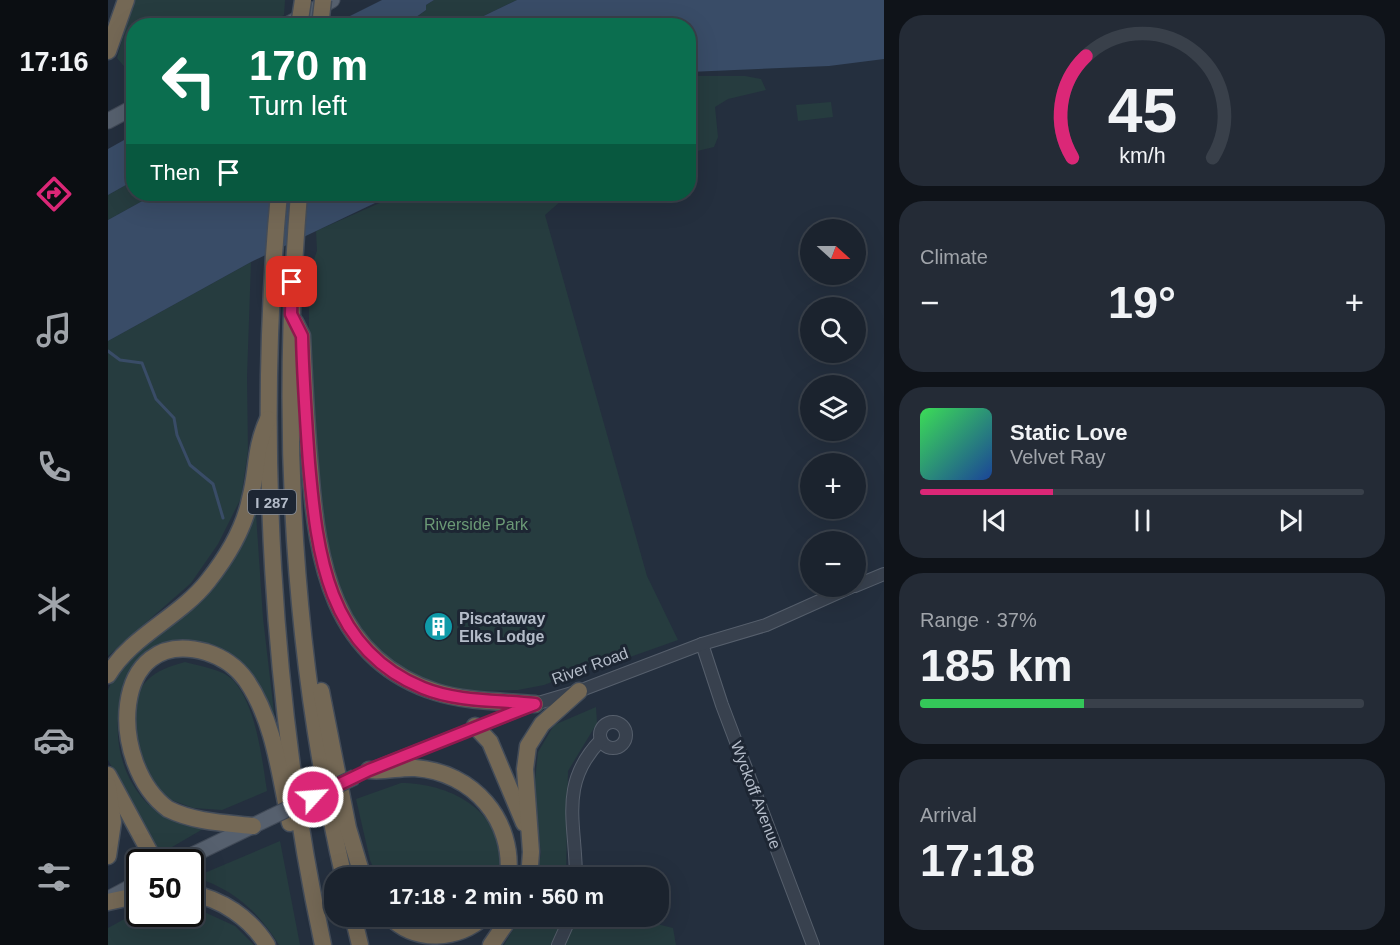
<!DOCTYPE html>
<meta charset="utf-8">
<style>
body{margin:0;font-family:Helvetica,sans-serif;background:#242b36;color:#f1f3f6;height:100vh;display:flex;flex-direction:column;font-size:22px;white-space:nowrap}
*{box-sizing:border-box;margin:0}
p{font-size:20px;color:#a0a4aa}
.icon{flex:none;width:33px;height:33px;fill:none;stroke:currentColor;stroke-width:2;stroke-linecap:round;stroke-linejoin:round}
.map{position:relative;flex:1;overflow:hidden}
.drawer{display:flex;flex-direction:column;gap:15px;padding:15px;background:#0f1319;width:516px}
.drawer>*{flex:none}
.hud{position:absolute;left:18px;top:18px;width:570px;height:183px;border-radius:24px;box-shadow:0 6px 24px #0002,0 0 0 2px #39404a;background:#0b6e4f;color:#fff;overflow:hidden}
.needle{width:39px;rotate:111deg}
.tools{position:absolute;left:692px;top:219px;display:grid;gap:12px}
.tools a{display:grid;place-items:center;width:66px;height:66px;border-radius:50%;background:#1b232e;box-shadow:0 6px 24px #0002,0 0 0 2px #39404a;font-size:30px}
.speed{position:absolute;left:18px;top:849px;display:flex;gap:12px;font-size:30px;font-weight:700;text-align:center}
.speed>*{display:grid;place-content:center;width:78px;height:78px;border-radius:50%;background:#1b232e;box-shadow:0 6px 24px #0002,0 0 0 2px #39404a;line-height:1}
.speed .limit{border:3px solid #111;border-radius:9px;background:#fff;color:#111}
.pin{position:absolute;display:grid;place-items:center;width:51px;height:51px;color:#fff;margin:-26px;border-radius:12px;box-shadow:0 3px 9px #0006}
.me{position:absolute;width:66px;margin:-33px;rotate:64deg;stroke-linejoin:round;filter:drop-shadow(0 0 4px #0008)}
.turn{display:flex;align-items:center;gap:21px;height:126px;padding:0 24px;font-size:27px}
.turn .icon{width:78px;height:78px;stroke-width:2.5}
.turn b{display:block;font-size:42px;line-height:51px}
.then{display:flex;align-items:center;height:57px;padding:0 24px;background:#0003;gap:12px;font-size:22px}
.big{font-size:45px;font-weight:600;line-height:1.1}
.drawer .widget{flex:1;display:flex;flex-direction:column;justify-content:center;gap:9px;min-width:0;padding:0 21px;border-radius:24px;background:#242b36}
.drawer .dial{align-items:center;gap:0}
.dial svg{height:156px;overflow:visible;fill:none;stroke:#39404a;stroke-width:7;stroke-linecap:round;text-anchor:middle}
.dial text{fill:#f1f3f6;stroke:none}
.song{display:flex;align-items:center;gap:18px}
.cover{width:72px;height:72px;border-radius:9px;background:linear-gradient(135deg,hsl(130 70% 55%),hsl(220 70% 35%))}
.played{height:6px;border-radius:3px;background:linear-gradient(90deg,#db2777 30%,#39404a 30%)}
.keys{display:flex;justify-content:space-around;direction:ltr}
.heat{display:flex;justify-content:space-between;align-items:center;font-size:33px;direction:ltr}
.charge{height:9px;border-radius:4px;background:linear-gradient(90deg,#34c759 37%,#39404a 0)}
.trip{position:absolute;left:216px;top:867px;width:345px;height:60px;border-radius:24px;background:#1b232e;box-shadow:0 6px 24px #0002,0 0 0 2px #39404a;font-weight:600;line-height:60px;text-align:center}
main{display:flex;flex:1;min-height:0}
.tabs{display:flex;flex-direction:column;width:108px;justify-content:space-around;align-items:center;background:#0b0e12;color:#a0a4aa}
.tabs .icon{width:42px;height:42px}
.tabs .selected{color:#db2777}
.tabs b{font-size:27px;color:#f1f3f6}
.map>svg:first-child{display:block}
</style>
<main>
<nav class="tabs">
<b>17:16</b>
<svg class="icon selected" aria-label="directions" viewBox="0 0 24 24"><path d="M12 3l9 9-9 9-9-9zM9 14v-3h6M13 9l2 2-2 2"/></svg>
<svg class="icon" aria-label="music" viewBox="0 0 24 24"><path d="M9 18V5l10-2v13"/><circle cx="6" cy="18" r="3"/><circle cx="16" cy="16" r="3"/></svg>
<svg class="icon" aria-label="phone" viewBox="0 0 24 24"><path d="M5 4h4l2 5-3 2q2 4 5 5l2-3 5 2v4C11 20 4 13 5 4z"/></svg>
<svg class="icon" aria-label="climate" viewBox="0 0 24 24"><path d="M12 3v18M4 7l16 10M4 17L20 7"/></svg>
<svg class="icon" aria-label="car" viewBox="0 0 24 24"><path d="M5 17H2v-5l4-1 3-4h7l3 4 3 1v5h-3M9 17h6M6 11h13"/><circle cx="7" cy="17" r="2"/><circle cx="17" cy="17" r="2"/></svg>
<svg class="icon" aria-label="filters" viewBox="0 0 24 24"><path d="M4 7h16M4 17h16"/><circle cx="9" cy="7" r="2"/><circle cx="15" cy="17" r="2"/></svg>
</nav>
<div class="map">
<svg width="776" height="945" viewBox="0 0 776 945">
<rect width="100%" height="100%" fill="#242f3e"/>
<!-- green -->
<g fill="#263c3f">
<path d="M25,0H177L176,15L156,25L26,26L25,77L9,58Z"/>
<path d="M326,0H409L357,25L297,26L318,10V5Z"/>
<path d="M581,76H637L653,79L658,90L620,99L607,107L610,137L606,147L581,153Z"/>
<path d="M723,102L725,117L690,121L688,105Z"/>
<path d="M25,181L26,194H47L0,220V195Z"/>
<path d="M292,194H461L437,215L539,576L570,640L508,662L490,664L436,685L410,690L369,691L368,694L317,682L282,660L246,623L222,563L211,492L201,339V273L209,251L208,231Z"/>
<path d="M143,262L139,377L140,451L133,498L110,544L83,583L0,656V341Z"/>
<path d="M148,514L155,618L169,738L126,659L38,656C0,695 0,764 40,804C56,816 76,822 95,829L52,854L0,760V690L5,679L23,657L90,602Z"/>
<path d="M77,662C91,666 114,669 125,680C148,705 154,758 159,791L114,810L85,808L58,798L37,775L19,712C34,681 43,671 77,662Z"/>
<path d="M488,707L489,723L460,771L458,877L428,878L433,854L426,789L430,752L446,725Z"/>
<path d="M293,783C346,783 404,816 389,877H269L262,860L248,799Z"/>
<path d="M172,841L192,945H171C149,910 126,890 87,877Z"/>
<path d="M83,906L127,926L146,945H0V928L31,911L32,914H82Z"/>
<path d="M413,916L521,917L565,928L568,945H396Z"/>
</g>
<!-- water -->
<g fill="#394c67">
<path d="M274,0H326L318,5V10L297,25H224Z"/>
<path d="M409,0H776V59L721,66L581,72L580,26L357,25Z"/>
<path d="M25,135V181L0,195V149Z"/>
<path d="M47,194H286L143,262L0,341V220Z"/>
</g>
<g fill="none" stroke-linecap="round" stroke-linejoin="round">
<!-- stream -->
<path stroke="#394c67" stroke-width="3" d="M0,351L12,360L34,363L48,399L66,418L69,435L82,465L105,484L115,518"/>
<defs>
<g id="minor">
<path d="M747,586L776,574"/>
<path d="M594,644L614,705L705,945"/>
<circle cx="505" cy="735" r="13"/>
<path d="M268,767L427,704L471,691L594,644L658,625L745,586"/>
<path d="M468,878C468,823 450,784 493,740"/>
<path d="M450,945L463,916"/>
</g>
<g id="major">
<path d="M177,26L224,0"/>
<path d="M0,121L26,107"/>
<path d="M70,862L163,817"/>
<path d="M0,899L32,882"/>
</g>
<g id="highway">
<path d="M0,51L18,0"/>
<path d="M171,194C148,435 164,708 215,945"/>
<path d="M191,194C172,423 184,653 236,878"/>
<path d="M187,322L194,336C196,380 198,423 202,467C209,561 224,659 328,692C359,702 395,701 427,704"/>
<path d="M0,675C23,636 72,617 100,581C119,557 136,529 142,499C150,469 146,450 160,419"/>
<path d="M213,691L240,828L255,878"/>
<path d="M367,726L382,742L416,823"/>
<path d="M261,770C277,772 292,767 307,768C365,772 407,820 400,878"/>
<path d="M0,775L47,862"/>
<path d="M0,786L5,822L0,856"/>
<path d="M145,826C117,823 86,822 60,809C0,765 1,625 98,652C114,657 128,666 138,680C166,720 172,776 182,823"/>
<path d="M421,878L423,852L417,769L420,746L434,724L471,691"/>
<path d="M82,893C114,899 142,918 159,945"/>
<path d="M0,902L32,895"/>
<path d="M245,916L252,945"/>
<path d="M281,916C308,944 350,940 377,916"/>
<path d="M383,945L403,916"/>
</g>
</defs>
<!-- minor casing -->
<use href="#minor" stroke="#565f6c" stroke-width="14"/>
<!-- major casing -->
<use href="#major" stroke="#414a57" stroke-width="17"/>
<!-- highway casing -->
<use href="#highway" stroke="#434c59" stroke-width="19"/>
<!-- minor -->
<use href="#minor" stroke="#38414e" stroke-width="12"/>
<!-- major -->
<use href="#major" stroke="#56606e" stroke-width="15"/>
<!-- highway -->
<use href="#highway" stroke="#746855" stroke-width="16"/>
<defs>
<path id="major-bridge" d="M163,817L247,777"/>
<g id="highway-bridge">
<path d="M191,26L195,0"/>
<path d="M212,26L215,0"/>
</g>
</defs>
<!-- major-bridge casing -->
<use href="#major-bridge" stroke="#414a57" stroke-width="17" stroke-linecap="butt"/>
<!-- highway-bridge casing -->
<use href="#highway-bridge" stroke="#434c59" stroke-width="19" stroke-linecap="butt"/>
<!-- major-bridge -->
<use href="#major-bridge" stroke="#56606e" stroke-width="15"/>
<!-- highway-bridge -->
<use href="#highway-bridge" stroke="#746855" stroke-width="16"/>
</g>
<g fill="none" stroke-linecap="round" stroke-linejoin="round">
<defs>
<path id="route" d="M184,282L183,314L194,336C195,378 198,420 201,463C209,553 219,649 315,688C349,702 390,700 427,704L261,770L205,797"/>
</defs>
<!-- route casing -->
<use href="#route" stroke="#8e194d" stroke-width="15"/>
<!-- route -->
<use href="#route" stroke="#db2777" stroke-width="10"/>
</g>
<!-- icons -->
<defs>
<symbol id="building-disc" viewBox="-11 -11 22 22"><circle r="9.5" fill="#0f9aa8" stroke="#1d2633"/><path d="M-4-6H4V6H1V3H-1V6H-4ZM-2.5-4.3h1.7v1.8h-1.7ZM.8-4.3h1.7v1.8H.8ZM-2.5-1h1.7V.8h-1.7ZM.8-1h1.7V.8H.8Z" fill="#fff"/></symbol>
</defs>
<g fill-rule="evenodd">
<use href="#building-disc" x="314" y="610" width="33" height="33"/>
</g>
<g text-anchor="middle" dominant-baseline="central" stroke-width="6" stroke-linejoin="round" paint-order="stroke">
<!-- shield labels -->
<rect fill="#1d2633" stroke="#878f9c" stroke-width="1.5" x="140" y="490" width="48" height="24" rx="4.5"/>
<g font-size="15" font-weight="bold" fill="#b4bcc9">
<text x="164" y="502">I 287</text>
</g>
<!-- park labels -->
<g font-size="16" fill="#6b9a76" stroke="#1d2633">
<text x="368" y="524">Riverside Park</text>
</g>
<!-- poi labels -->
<g font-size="16" font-weight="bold" fill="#b4bcc9" stroke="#1d2633" text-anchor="start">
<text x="351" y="618">Piscataway<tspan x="351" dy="18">Elks Lodge</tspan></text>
</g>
<!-- street labels -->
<g font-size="16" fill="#b4bcc9" stroke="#1d2633">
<text transform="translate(482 666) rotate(-20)">River Road</text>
<text transform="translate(648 795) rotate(69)">Wyckoff Avenue</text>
</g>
</g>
</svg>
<div class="tools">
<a><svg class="needle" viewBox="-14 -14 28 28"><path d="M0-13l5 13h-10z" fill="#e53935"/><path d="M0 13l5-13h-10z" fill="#a0a4aa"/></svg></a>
<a><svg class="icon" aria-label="search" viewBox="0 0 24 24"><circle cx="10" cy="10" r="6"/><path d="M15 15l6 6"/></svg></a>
<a><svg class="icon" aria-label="layers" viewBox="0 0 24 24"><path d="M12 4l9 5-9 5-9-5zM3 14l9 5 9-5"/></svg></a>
<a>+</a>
<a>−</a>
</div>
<div class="speed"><div class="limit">50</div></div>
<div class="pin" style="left:184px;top:282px;background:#d93025"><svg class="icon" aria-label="arrive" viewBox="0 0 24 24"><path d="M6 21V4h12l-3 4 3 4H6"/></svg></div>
<svg class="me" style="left:205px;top:797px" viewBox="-20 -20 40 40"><circle r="17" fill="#db2777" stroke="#fff" stroke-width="3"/><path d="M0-11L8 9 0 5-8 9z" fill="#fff"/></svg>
<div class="trip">17:18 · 2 min · 560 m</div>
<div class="hud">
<div class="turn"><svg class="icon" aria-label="left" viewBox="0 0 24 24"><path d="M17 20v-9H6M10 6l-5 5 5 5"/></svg><div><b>170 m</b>Turn left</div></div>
<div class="then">Then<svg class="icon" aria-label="arrive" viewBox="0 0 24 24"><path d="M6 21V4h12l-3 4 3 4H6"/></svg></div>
</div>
</div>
<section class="drawer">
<div class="widget dial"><svg viewBox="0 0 100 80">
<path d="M14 69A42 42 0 1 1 86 69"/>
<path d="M14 69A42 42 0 0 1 21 17" stroke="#db2777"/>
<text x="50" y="56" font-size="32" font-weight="700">45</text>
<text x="50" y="72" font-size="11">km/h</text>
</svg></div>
<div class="widget"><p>Climate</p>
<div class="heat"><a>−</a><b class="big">19°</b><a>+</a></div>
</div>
<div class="widget">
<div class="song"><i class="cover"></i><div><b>Static Love</b><p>Velvet Ray</p></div></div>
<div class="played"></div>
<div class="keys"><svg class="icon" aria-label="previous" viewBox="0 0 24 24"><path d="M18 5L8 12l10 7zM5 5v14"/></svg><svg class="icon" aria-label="pause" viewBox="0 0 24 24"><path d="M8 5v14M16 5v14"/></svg><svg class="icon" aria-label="next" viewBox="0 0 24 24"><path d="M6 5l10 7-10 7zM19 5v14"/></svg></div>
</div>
<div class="widget"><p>Range · 37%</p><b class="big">185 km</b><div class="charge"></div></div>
<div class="widget"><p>Arrival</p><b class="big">17:18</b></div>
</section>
</main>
